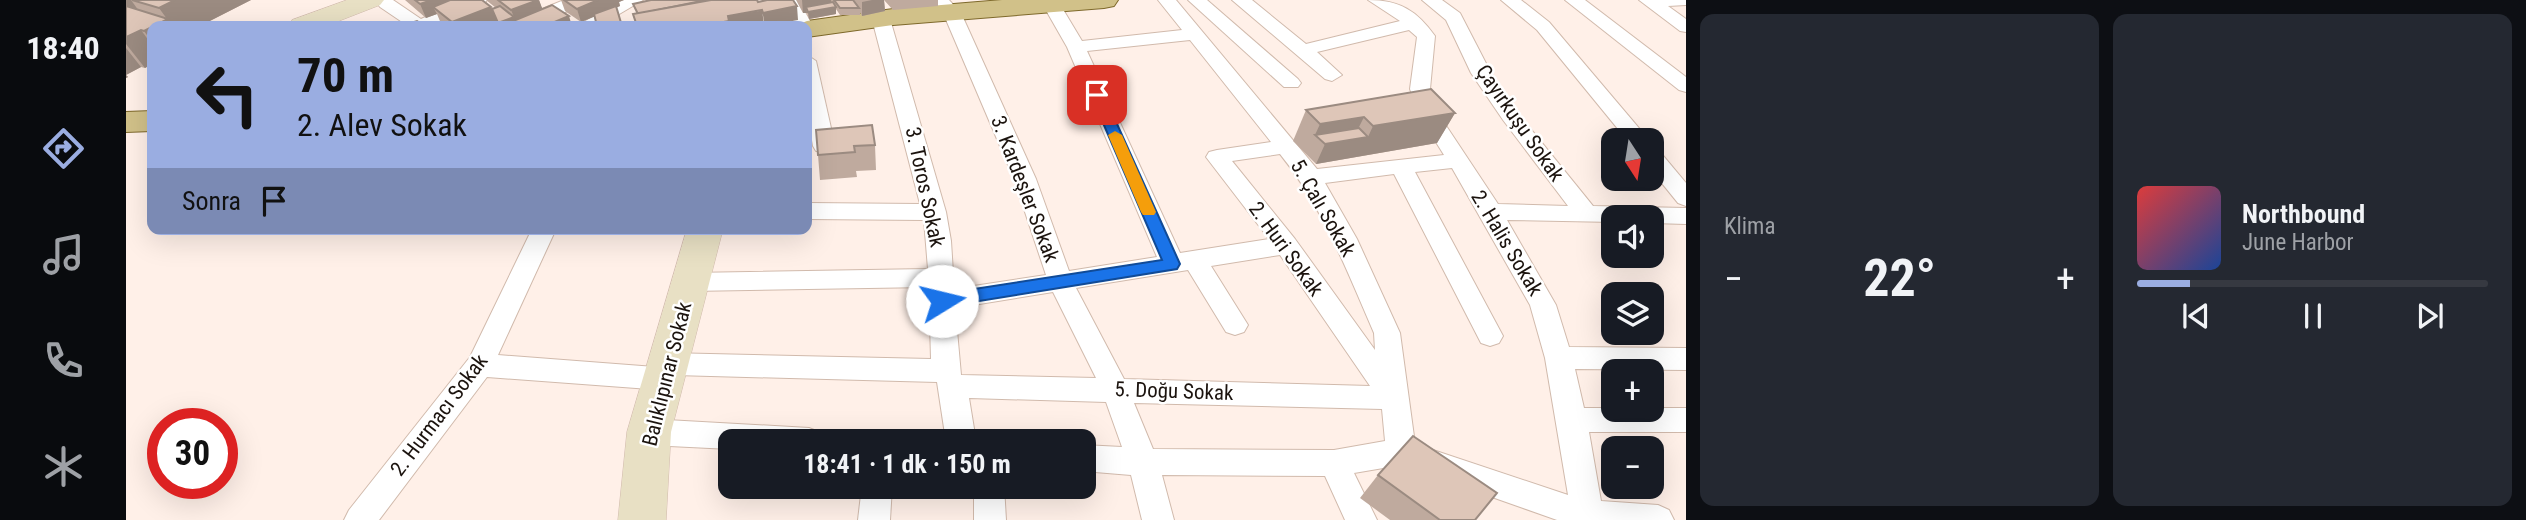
<!DOCTYPE html>
<html lang="tr">
<meta charset="utf-8">
<style>
body{margin:0;font-family:"Roboto Condensed",sans-serif;background:#242831;color:#f1f3f6;height:100vh;display:flex;flex-direction:column;font-size:26px;white-space:nowrap}
*{box-sizing:border-box;margin:0}
p{font-size:23px;color:#9ea1a6}
.icon{flex:none;width:38px;height:38px;fill:none;stroke:currentColor;stroke-width:2;stroke-linecap:round;stroke-linejoin:round}
.map{position:relative;flex:1;overflow:hidden}
.sheet{display:flex;flex-direction:column;gap:14px;padding:14px;background:#0d0f14;width:840px}
.sheet>*{flex:none}
.top-card{position:absolute;left:21px;top:21px;width:665px;height:214px;border-radius:14px;box-shadow:0 7px 28px #0002;background:#9aade1;color:#111;overflow:hidden}
.needle{width:46px;rotate:168deg}
.buttons{position:absolute;left:1475px;top:128px;display:grid;gap:14px}
.buttons a{display:grid;place-items:center;width:63px;height:63px;border-radius:14px;background:#171b24;box-shadow:0 7px 28px #0002;font-size:35px}
.speed{position:absolute;left:21px;top:408px;display:flex;gap:14px;font-size:35px;font-weight:700;text-align:center}
.speed>*{display:grid;place-content:center;width:91px;height:91px;border-radius:50%;background:#171b24;box-shadow:0 7px 28px #0002;line-height:1}
.speed .limit{border:10px solid #d22;background:#fff;color:#111}
.pin{position:absolute;display:grid;place-items:center;width:60px;height:60px;color:#fff;margin:-30px;border-radius:14px;box-shadow:0 4px 10px #0006}
.me{position:absolute;width:77px;margin:-38px;rotate:81deg;stroke-linejoin:round;filter:drop-shadow(0 0 5px #0008)}
.turn{display:flex;align-items:center;gap:24px;height:147px;padding:0 35px;font-size:32px}
.turn .icon{width:91px;height:91px;stroke-width:2.5}
.turn b{display:block;font-size:49px;line-height:60px}
.then{display:flex;align-items:center;height:66px;padding:0 35px;background:#0003;gap:14px;font-size:26px}
.big{font-size:52px;font-weight:700;line-height:1.1}
.sheet .tile{flex:1;display:flex;flex-direction:column;justify-content:center;gap:10px;min-width:0;padding:0 24px;border-radius:14px;background:#242831}
.song{display:flex;align-items:center;gap:21px}
.cover{width:84px;height:84px;border-radius:10px;background:linear-gradient(135deg,hsl(0 70% 55%),hsl(220 70% 35%))}
.played{height:7px;border-radius:4px;background:linear-gradient(90deg,#9aade1 15%,#363941 15%)}
.keys{display:flex;justify-content:space-around;direction:ltr}
.heat{display:flex;justify-content:space-between;align-items:center;font-size:38px;direction:ltr}
.sheet .tiles{flex:1;display:grid;gap:14px;grid-template-columns:repeat(2,1fr)}
.trip{position:absolute;left:592px;top:429px;width:378px;height:70px;border-radius:14px;background:#171b24;box-shadow:0 7px 28px #0002;font-weight:700;line-height:70px;text-align:center}
main{display:flex;flex:1;min-height:0}
.dock{display:flex;flex-direction:column;width:126px;justify-content:space-around;align-items:center;background:#090b0e;color:#9ea1a6}
.dock .icon{width:49px;height:49px}
.dock .selected{color:#9aade1}
.dock b{font-size:32px;color:#f1f3f6}
.map>svg:first-child{display:block}
</style>
<main>
<nav class="dock">
<b>18:40</b>
<svg class="icon selected" aria-label="directions" viewBox="0 0 24 24"><path d="M12 3l9 9-9 9-9-9zM9 14v-3h6M13 9l2 2-2 2"/></svg>
<svg class="icon" aria-label="music" viewBox="0 0 24 24"><path d="M9 18V5l10-2v13"/><circle cx="6" cy="18" r="3"/><circle cx="16" cy="16" r="3"/></svg>
<svg class="icon" aria-label="phone" viewBox="0 0 24 24"><path d="M5 4h4l2 5-3 2q2 4 5 5l2-3 5 2v4C11 20 4 13 5 4z"/></svg>
<svg class="icon" aria-label="climate" viewBox="0 0 24 24"><path d="M12 3v18M4 7l16 10M4 17L20 7"/></svg>
</nav>
<div class="map">
<svg width="1560" height="520" viewBox="0 0 1560 520">
<rect width="100%" height="100%" fill="#fff0e8"/>
<g fill="none" stroke-linecap="round" stroke-linejoin="round">
<defs>
<g id="street">
<path d="M253,0H267L295,19L338,0H361L358,4L307,26H282L254,7L251,3Z"/>
<path d="M438,0H462L459,4L405,26H381L384,22Z"/>
<path d="M495,0H517L473,26H451Z"/>
<path d="M654,0H672L687,26L684,30L681,31V26H669Z"/>
<path d="M804,0H823L835,13L910,179L943,271L1031,257L941,47L917,5L925,0L932,1L956,41L1056,30L1032,0H1050L1191,169L1318,155L1293,115L1284,89L1291,37L1283,30L1191,52L1216,75L1206,81L1199,79L1106,0H1126L1180,44L1274,21L1242,0C1274,0 1291,11 1309,36L1304,89L1313,115L1372,204L1442,206L1377,120L1345,73L1320,20L1296,0H1316L1334,13L1365,73L1391,112L1467,206L1560,208V224L1526,223V217H1488V222L1381,220L1430,305L1443,347L1560,348V370L1449,369L1458,408H1560V432H1463L1475,501L1532,505L1543,510L1548,520H1431L1275,465L1228,473L1251,520H1219L1199,476L1036,475L1048,520H1016L1005,475L957,471V445L996,447L980,402L843,398L850,441H820L811,382L549,375L551,379L547,387L537,390L361,377L253,520H218L223,510L344,357L406,229H430L372,355L529,367L527,364L531,356L541,353L805,359L803,287L564,291L555,289L551,282L555,275L564,273L802,269L798,220L681,219V203L794,204L746,19L749,15H761L764,19L820,212L825,241L828,289L920,275L888,179L818,15ZM1064,40L1145,142L1091,150L1083,152L1080,157L1143,239L1054,253L961,51ZM1154,154C1197,207 1221,271 1248,333L1249,350L1169,239L1106,161ZM1326,168L1404,305L1419,358L1442,495L1289,444L1274,333L1231,239L1199,183L1268,174L1355,343L1364,346L1373,343L1377,336L1289,172ZM1154,255L1244,386L998,379L950,288L1062,270L1100,332L1109,335L1118,332L1122,325L1085,266ZM927,292L970,378L835,375L829,308ZM1008,403L1256,409L1259,441L1208,450L1027,449Z"/>
<path d="M1062,0H1081L1172,79L1175,83L1172,87H1158Z"/>
<path d="M1375,0H1395L1423,22L1523,140H1501L1411,30Z"/>
<path d="M1439,0H1459L1560,77V92L1553,90Z"/>
<path d="M1513,0H1560V5L1542,6L1560,19V32L1554,31Z"/>
<path d="M681,55L690,61L709,146L706,151H690L687,146L681,111Z"/>
<path d="M1526,150L1534,152L1560,183V206L1552,203L1526,171Z"/>
<path d="M523,419L683,428L693,432L698,441H604V449L523,445L513,441L508,432L513,423Z"/>
<path d="M736,486H766L764,520H732Z"/>
<path d="M848,486H878L880,520H848Z"/>
</g>
<g id="secondary">
<path d="M221,0H258L254,5L200,26H163L166,20Z"/>
<path d="M561,229H597L545,432L540,520H492L501,432Z"/>
</g>
<g id="primary">
<path d="M876,0H992L988,6L978,8L767,25L681,37V26H669L681,21L767,9Z"/>
<path d="M26,111V131L0,132V112Z"/>
</g>
</defs>
<!-- street casing -->
<use href="#street" stroke="#d1baac" stroke-width="2"/>
<!-- secondary casing -->
<use href="#secondary" stroke="#d1baac" stroke-width="1"/>
<!-- primary casing -->
<use href="#primary" stroke="#7e692b" stroke-width="2"/>
<!-- street -->
<use href="#street" fill="#fff" fill-rule="evenodd"/>
<!-- secondary -->
<use href="#secondary" fill="#e8e0c4" fill-rule="evenodd"/>
<!-- primary -->
<use href="#primary" fill="#d1c189" fill-rule="evenodd"/>
</g>
<!-- wall -->
<g fill="#bfaa9e">
<path d="M0,0H125L74,26H26V64L19,68L15,67L0,75L2,77L0,78Z"/>
<path d="M279,0H356L366,9L370,8L360,0H413L416,9L446,26H316L311,14L300,18Z"/>
<path d="M435,0H498L493,2L494,6L455,22L439,11Z"/>
<path d="M670,0H812V6L767,10L758,0L759,11L736,16L734,12V15H714L710,9V14L683,19L681,13H677Z"/>
<path d="M1180,110L1329,113L1311,143L1190,164L1167,141Z"/>
<path d="M690,130L749,145L750,170L730,171L731,177L694,180Z"/>
<path d="M1252,475L1349,520H1264L1234,498Z"/>
</g>
<!-- shaded-wall -->
<g fill="#9b8b81">
<path d="M0,0H5L23,25L0,37Z"/>
<path d="M6,0H125L74,26H27L41,19L33,8Z"/>
<path d="M306,0H325L307,7L311,14L300,18L294,4Z"/>
<path d="M413,0L418,13L384,26H328L326,22L365,7L372,23L388,17L385,10Z"/>
<path d="M472,0H498L493,2L494,6L455,22L451,9Z"/>
<path d="M676,0H705L706,7H710V14L683,19L682,12L680,7L681,13H677Z"/>
<path d="M746,0H758L759,11L736,16V2Z"/>
<path d="M666,2V7L671,6L672,20L639,26L636,10L638,24L623,26H576L602,21V16L633,11V8Z"/>
<path d="M443,16L446,26H419Z"/>
<path d="M26,27V42L18,31Z"/>
<path d="M15,30L26,45V64L19,68L0,44V37Z"/>
<path d="M0,48L15,67L0,75L2,77L0,78Z"/>
<path d="M1329,113L1311,143L1190,164L1199,144L1189,135L1194,124L1238,117L1227,139L1242,137L1247,126Z"/>
</g>
<!-- building -->
<g fill="#dec6b8" stroke="#9b8b81" stroke-width="2">
<path d="M6,0H49L33,8Z"/>
<path d="M289,0H306L294,4Z"/>
<path d="M324,0H356L365,7L326,22L307,7Z"/>
<path d="M372,0H412L385,10Z"/>
<path d="M438,0H472L451,9Z"/>
<path d="M525,0H580L512,14L507,4Z"/>
<path d="M585,0H631L632,2L641,0H667L671,6L637,13L636,10L602,16L603,21L576,26H511L507,14Z"/>
<path d="M708,0H727L733,8H714Z"/>
<path d="M707,2L710,7L682,12L680,7Z"/>
<path d="M426,5L443,16L419,26H375Z"/>
<path d="M0,6L42,19L18,31L15,30L0,37Z"/>
<path d="M374,6L388,17L372,23L366,9Z"/>
<path d="M490,6L496,26H471L468,14Z"/>
<path d="M291,21L299,26H275Z"/>
<path d="M1305,89L1329,113L1247,126L1238,117L1194,124L1180,110Z"/>
<path d="M746,125L749,145L728,146L729,152L692,155L690,130Z"/>
<path d="M1233,128L1242,137L1199,144L1189,135Z"/>
<path d="M1287,436L1371,493L1349,520H1314L1252,475Z"/>
</g>
<!-- route -->
<path fill="#1a73e8" stroke="#114b97" stroke-width="2" d="M971,91L978,95L1054,264L1051,269L816,307L810,305L807,301L816,294L1036,260L965,95Z"/>
<!-- slow -->
<path fill="#f59e0b" d="M989,131L996,135L1030,212L1028,215H1017L1015,212L982,135Z"/>
<g text-anchor="middle" dominant-baseline="central" stroke-width="5" stroke-linejoin="round" paint-order="stroke">
<!-- street labels -->
<g font-size="21" fill="#1b130e" stroke="#fff">
<text transform="translate(1394 123) rotate(55)">Çayırkuşu Sokak</text>
<text transform="translate(799 187) rotate(78)">3. Toros Sokak</text>
<text transform="translate(899 189) rotate(69)">3. Kardeşler Sokak</text>
<text transform="translate(1197 208) rotate(60)">5. Çalı Sokak</text>
<text transform="translate(1381 243) rotate(59)">2. Halis Sokak</text>
<text transform="translate(1160 249) rotate(54)">2. Huri Sokak</text>
<text transform="translate(541 374) rotate(-76)">Balıklıpınar Sokak</text>
<text transform="translate(1048 391) rotate(2)">5. Doğu Sokak</text>
<text transform="translate(313 415) rotate(-53)">2. Hurmacı Sokak</text>
</g>
</g>
</svg>
<div class="buttons">
<a><svg class="needle" viewBox="-14 -14 28 28"><path d="M0-13l5 13h-10z" fill="#e53935"/><path d="M0 13l5-13h-10z" fill="#9ea1a6"/></svg></a>
<a><svg class="icon" aria-label="sound" viewBox="0 0 24 24"><path d="M4 9h4l5-4v14l-5-4H4zM17 9q2 3 0 6"/></svg></a>
<a><svg class="icon" aria-label="layers" viewBox="0 0 24 24"><path d="M12 4l9 5-9 5-9-5zM3 14l9 5 9-5"/></svg></a>
<a>+</a>
<a>−</a>
</div>
<div class="speed"><div class="limit">30</div></div>
<div class="pin" style="left:971px;top:95px;background:#d93025"><svg class="icon" aria-label="arrive" viewBox="0 0 24 24"><path d="M6 21V4h12l-3 4 3 4H6"/></svg></div>
<svg class="me" style="left:816px;top:301px" viewBox="-20 -20 40 40"><circle r="19" fill="#fff"/><path d="M0-13L10 11 0 6-10 11z" fill="#1a73e8"/></svg>
<div class="trip">18:41 · 1 dk · 150 m</div>
<div class="top-card">
<div class="turn"><svg class="icon" aria-label="left" viewBox="0 0 24 24"><path d="M17 20v-9H6M10 6l-5 5 5 5"/></svg><div><b>70 m</b>2. Alev Sokak</div></div>
<div class="then">Sonra<svg class="icon" aria-label="arrive" viewBox="0 0 24 24"><path d="M6 21V4h12l-3 4 3 4H6"/></svg></div>
</div>
</div>
<section class="sheet">
<div class="tiles">
<div class="tile"><p>Klima</p>
<div class="heat"><a>−</a><b class="big">22°</b><a>+</a></div>
</div>
<div class="tile">
<div class="song"><i class="cover"></i><div><b>Northbound</b><p>June Harbor</p></div></div>
<div class="played"></div>
<div class="keys"><svg class="icon" aria-label="previous" viewBox="0 0 24 24"><path d="M18 5L8 12l10 7zM5 5v14"/></svg><svg class="icon" aria-label="pause" viewBox="0 0 24 24"><path d="M8 5v14M16 5v14"/></svg><svg class="icon" aria-label="next" viewBox="0 0 24 24"><path d="M6 5l10 7-10 7zM19 5v14"/></svg></div>
</div>
</div>
</section>
</main>
